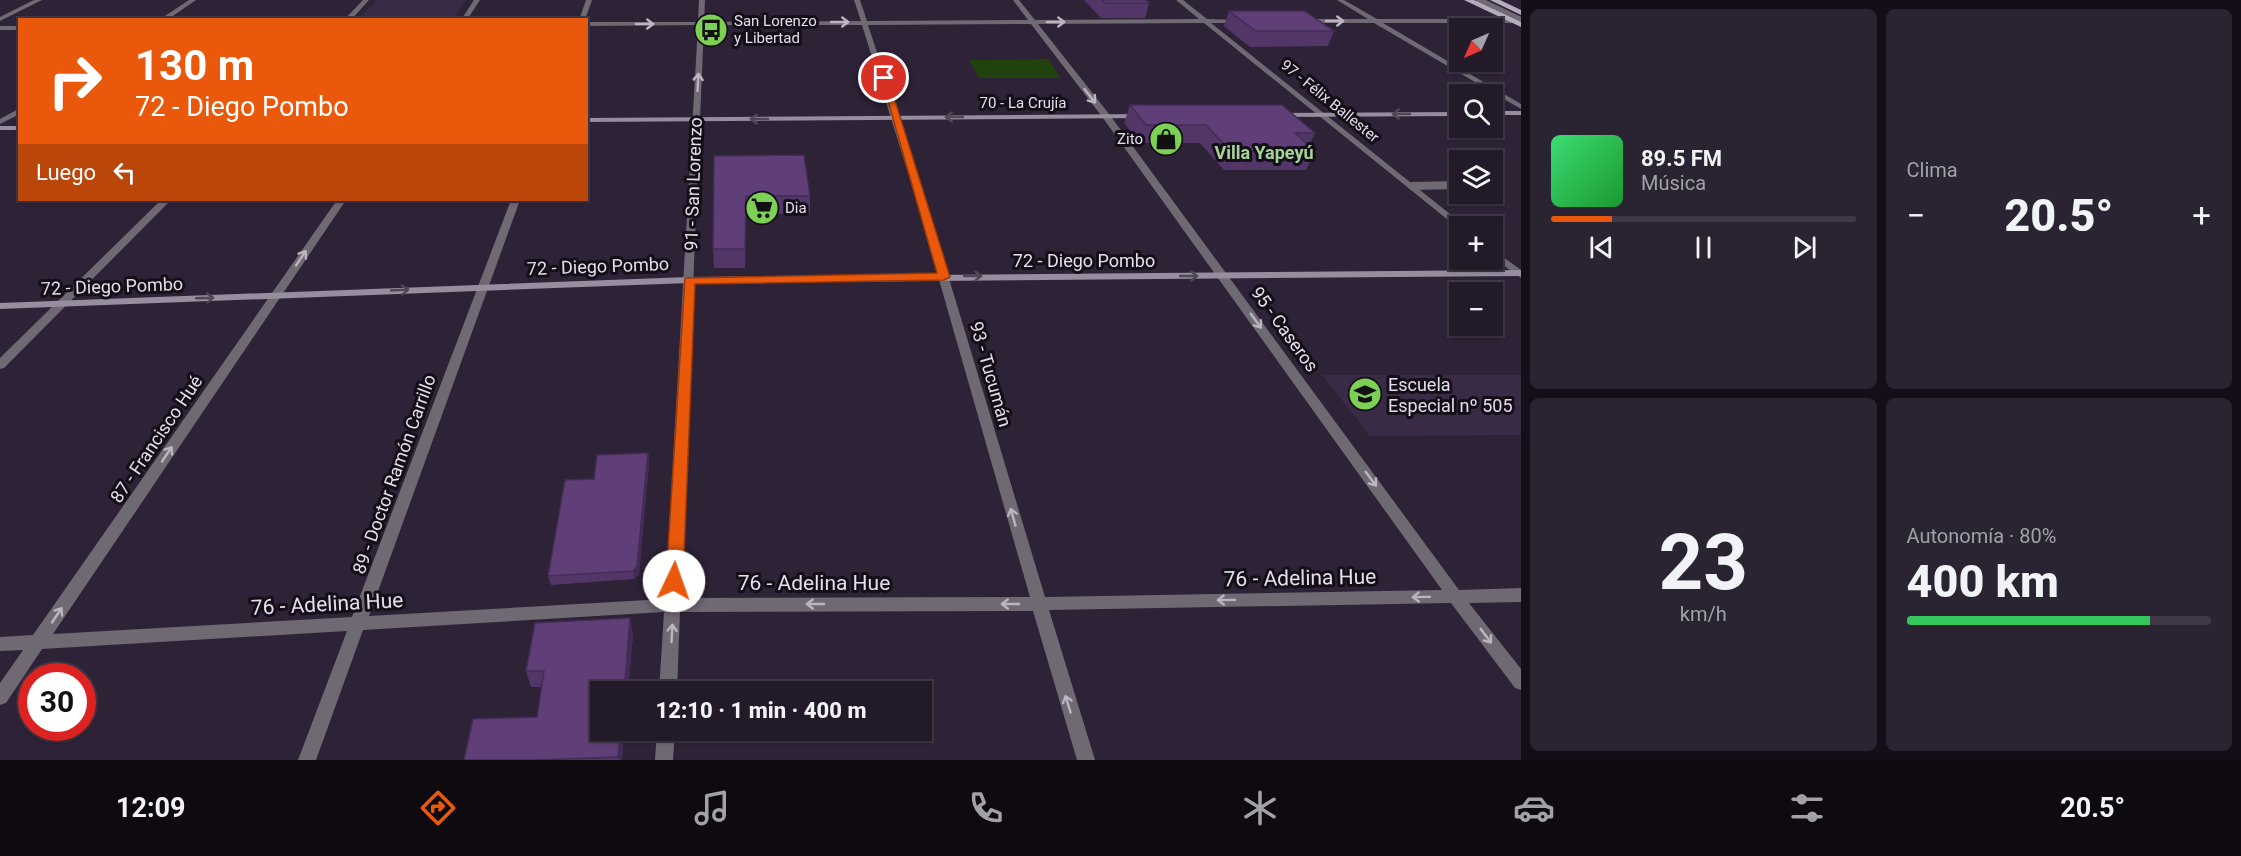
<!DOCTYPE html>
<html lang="es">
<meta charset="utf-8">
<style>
body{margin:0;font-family:Roboto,sans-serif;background:#2a2331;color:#f1f3f6;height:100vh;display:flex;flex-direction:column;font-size:22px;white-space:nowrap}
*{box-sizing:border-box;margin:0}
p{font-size:20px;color:#a2a1a8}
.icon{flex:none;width:33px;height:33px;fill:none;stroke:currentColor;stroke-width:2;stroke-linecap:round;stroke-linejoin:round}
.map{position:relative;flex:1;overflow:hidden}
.details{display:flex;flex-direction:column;gap:9px;padding:9px;background:#130e17;width:720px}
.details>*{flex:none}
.banner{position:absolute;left:18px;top:18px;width:570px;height:183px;border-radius:0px;box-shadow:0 2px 4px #0004,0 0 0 2px #3f3846;background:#ea580c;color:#fff;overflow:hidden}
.needle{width:39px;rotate:225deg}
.controls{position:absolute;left:1449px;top:18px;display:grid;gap:12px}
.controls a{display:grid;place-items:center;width:54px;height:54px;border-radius:0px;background:#221a29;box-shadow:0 2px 4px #0004,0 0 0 2px #3f3846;font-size:30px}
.speed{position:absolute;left:18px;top:663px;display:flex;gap:12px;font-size:30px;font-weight:700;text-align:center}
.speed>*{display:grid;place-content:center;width:78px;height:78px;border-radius:50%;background:#221a29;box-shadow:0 2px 4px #0004,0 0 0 2px #3f3846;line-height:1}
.speed .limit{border:9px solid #d22;background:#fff;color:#111}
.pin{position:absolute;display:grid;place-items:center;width:51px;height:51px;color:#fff;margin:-26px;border:3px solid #fff;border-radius:50%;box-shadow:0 2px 6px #0007}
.me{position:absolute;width:66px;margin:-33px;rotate:3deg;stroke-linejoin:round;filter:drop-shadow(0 0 4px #0008)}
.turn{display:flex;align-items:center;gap:21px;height:126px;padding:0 18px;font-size:27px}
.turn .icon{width:78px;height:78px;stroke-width:2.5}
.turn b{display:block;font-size:42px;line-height:51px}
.then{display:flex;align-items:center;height:57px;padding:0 18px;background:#0003;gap:12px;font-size:22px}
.big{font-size:45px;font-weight:800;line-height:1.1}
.details .tile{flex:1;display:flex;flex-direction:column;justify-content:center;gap:9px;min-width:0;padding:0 21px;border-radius:9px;background:#2a2331}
.details .dial{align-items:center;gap:0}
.dial b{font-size:78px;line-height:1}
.song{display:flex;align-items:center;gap:18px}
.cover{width:72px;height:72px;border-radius:9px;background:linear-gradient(135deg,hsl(140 70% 55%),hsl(130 70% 35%))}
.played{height:6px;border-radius:3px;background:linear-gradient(90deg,#ea580c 20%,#3f3846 20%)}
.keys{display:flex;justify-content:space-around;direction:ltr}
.heat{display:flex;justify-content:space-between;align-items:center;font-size:33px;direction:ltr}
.charge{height:9px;border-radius:4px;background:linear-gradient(90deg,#34c759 80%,#3f3846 0)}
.details .tiles{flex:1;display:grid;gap:9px;grid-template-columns:repeat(2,1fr)}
.trip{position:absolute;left:590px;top:681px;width:342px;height:60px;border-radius:0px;background:#221a29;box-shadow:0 2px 4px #0004,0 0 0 2px #3f3846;font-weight:800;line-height:60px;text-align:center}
.tab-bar{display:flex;height:96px;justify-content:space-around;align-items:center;background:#0e0a10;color:#a2a1a8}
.tab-bar .icon{width:42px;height:42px}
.tab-bar .selected{color:#ea580c}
.tab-bar b{font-size:27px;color:#f1f3f6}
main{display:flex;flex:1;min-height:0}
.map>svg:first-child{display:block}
</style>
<main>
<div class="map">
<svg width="1521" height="760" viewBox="0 0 1521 760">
<rect width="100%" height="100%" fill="#2e2237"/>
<!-- built -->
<g fill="#392a45">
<path d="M377,0H466L453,19H358Z"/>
<path d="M1322,375H1521V435L1370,436Z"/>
</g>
<!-- green -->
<path fill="#20430d" d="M1048,59L1061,78H979L969,60Z"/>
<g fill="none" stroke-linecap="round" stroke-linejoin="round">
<!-- lane-far1 -->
<path stroke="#6f6974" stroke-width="6" d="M1479,0L1521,20"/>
<!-- lane -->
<path stroke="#6f6974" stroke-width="8" d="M1412,186L1460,185"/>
<!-- street -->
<g fill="#6f6974" fill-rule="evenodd">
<path d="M34,0H42L0,21V17Z"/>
<path d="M189,0H196L167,20H159Z"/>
<path d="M363,0H369L351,20H344Z"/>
<path d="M474,0H480L467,20H461Z"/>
<path d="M586,0H592L585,20H579Z"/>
<path d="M699,0H705L704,22L861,21L854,0H860L867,21L1028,20L1013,0H1019L1035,20L1199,19L1176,0H1183L1207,19L1241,20L1239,23H1211L1465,226L1458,228L1204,23L1038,24L1109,114L1459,590L1521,588V602L1469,603L1521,669V690L1515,688L1451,603L1049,610L1095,760H1077L1033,611L680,612L677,692H659L664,612L363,630L316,760H298L347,631L42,649L6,703L0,705V683L23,650L0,651V637L33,635L337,200H346L53,634L352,617L511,200H520L369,616L665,599L698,25L586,26V22H698ZM1031,24L1103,118L1442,590L1045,597L922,189L868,25ZM704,25H862L913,189L1030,597L680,598Z"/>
<path d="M1337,0H1344L1377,19H1521V23H1383L1521,104V109L1374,23H1305L1302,21L1305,19H1368Z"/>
<rect x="0" y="26" width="20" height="4"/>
<path d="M20,108V114L0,124V119Z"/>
<path d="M161,200H171L4,368L0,369V358Z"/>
<path d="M1492,249L1521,270V278L1492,257Z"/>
<path d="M657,730H675L673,760H655Z"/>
</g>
<!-- secondary -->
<g fill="#978d9f" fill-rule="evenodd">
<rect x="1492" y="111" width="29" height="4"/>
<path d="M1460,112V116L1278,117L1274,115L1278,113Z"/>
<path d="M1143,114V118H1140L586,122V118Z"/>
<rect x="0" y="126" width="20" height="4"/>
<path d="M1521,270V276L689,283L0,309V303L689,277Z"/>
</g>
<!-- primary -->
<g fill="#b6aac0" fill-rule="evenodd">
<path d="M1464,0H1474L1521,22V27Z"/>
<path d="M1490,0H1500L1521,10V15Z"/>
</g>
</g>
<!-- wall -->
<g fill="#533668">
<path d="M1084,0H1146L1149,3L1145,18H1101Z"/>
<path d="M1229,11L1334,31L1328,46L1250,47L1224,26Z"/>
<path d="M1130,105L1315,133L1309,146L1315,151L1306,170H1224L1200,143H1140L1124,123Z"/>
<path d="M714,156L810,196V214H746L745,268H714L713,249Z"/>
<path d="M648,453L649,462L639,575L634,579L551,585L548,576L594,479Z"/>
<path d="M633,634L628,692H600L622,760H464L537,717L542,687H531L526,671Z"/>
</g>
<!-- shaded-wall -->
<g fill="#432c55">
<path d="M648,453L649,462L639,575L634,579L633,571Z"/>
<path d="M630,618L633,634L628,692H624Z"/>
<path d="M620,730H625L622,760H619L618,757Z"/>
</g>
<!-- building -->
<g fill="#603f79" stroke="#432c55" stroke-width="1.5">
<path d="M1102,0H1146L1149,3H1105Z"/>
<path d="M1229,11H1304L1334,31H1256Z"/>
<path d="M1130,105H1282L1315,133H1295L1315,151H1231L1206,125H1146Z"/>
<path d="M804,155L810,196H746L745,249H713L714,156Z"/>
<path d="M648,453L637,566L633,571L548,576L565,480L594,479L597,455Z"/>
<path d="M630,618L624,692H600V730H620L618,757L536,760H464L473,719L537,717L544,671H526L535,623Z"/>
</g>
<!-- one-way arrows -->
<defs><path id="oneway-shaft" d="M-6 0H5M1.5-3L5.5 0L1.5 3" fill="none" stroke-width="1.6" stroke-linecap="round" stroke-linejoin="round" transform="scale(1.5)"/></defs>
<g stroke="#bcb4c1">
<use href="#oneway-shaft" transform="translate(1335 21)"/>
<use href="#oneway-shaft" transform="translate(840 22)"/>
<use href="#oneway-shaft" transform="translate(1056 22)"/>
<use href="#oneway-shaft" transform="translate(645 24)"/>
<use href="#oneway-shaft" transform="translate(698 82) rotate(-87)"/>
<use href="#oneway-shaft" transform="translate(1090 96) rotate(52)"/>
<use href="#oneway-shaft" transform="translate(301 258) rotate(-56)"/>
<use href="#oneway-shaft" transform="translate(1256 321) rotate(54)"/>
<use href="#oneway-shaft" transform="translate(167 454) rotate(-56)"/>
<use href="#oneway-shaft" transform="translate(1371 479) rotate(54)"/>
<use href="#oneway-shaft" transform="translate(1013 517) rotate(-106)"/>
<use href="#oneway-shaft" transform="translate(1421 597) rotate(179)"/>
<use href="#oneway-shaft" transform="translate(1226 600) rotate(179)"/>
<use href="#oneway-shaft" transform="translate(815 604) rotate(180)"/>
<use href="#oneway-shaft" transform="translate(1010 604) rotate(180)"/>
<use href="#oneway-shaft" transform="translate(57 615) rotate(-56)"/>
<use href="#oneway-shaft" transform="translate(672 633) rotate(-87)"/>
<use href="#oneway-shaft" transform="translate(1486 636) rotate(53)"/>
<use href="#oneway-shaft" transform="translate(1068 704) rotate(-107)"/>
</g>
<g stroke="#4e4755">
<use href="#oneway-shaft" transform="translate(1401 114) rotate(180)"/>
<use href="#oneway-shaft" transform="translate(954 117) rotate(180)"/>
<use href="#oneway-shaft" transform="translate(759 119) rotate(180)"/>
<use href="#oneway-shaft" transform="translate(973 276)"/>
<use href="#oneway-shaft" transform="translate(1189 276)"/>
<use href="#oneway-shaft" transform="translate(400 290) rotate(-3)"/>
<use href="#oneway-shaft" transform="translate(205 298) rotate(-2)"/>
</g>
<!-- route -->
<path fill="#ea580c" stroke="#983908" stroke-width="1.5" d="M881,76L888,78L950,277L944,280L695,284L683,581L681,586L674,588L668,586L666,581L685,278L937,273Z"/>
<!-- icons -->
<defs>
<symbol id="bus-disc" viewBox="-11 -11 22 22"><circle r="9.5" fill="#7cd154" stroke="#130e18"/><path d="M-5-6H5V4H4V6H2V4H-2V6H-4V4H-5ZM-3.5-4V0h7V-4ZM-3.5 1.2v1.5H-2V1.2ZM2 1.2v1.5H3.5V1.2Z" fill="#111"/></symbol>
<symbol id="shop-disc" viewBox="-11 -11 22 22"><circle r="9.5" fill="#7cd154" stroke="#130e18"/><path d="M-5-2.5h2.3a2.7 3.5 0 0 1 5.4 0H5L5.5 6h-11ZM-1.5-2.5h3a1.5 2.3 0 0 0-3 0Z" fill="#111"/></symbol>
<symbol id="supermarket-disc" viewBox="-11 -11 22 22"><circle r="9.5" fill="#7cd154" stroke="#130e18"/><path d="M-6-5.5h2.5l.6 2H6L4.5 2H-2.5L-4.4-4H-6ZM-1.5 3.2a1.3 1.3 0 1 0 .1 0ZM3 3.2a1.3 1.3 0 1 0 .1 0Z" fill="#111"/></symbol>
<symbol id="school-disc" viewBox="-11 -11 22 22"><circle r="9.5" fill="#7cd154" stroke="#130e18"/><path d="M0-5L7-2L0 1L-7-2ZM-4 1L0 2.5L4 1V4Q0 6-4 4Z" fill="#111"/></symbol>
</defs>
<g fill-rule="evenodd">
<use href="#bus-disc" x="692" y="11" width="38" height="38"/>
<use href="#shop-disc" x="1147" y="120" width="38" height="38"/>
<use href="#supermarket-disc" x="743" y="189" width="38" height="38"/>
<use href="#school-disc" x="1346" y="375" width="38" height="38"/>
</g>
<g text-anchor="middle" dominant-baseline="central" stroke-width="6" stroke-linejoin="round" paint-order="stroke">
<!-- far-poi labels -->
<g font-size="15" fill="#e5ddeb" stroke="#130e18" text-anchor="start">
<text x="734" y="21">San Lorenzo<tspan x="734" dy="17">y Libertad</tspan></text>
<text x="1143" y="139" text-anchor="end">Zito</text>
<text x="785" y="208">Dia</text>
</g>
<!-- far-street labels -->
<g font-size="15" fill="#e5ddeb" stroke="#130e18">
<text transform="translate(1330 101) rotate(39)">97 - Félix Ballester</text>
<text x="1023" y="103">70 - La Crujía</text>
</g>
<!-- far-quarter labels -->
<g font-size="18" font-weight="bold" fill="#a6d494" stroke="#130e18">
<text x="1264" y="152">Villa Yapeyú</text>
</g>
<!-- street labels -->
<g font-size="18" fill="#e5ddeb" stroke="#130e18">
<text transform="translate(693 184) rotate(-88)">91 - San Lorenzo</text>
<text x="1084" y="260">72 - Diego Pombo</text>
<text transform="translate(598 266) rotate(-2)">72 - Diego Pombo</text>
<text transform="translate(112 286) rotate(-2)">72 - Diego Pombo</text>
<text transform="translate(1285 329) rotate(54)">95 - Caseros</text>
<text transform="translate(991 374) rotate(74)">93 - Tucumán</text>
<text transform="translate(156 439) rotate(-56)">87 - Francisco Hué</text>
<text transform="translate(394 474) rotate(-70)">89 - Doctor Ramón Carrillo</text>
</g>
<!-- poi labels -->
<g font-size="18" fill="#e5ddeb" stroke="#130e18" text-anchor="start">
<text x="1388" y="384">Escuela<tspan x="1388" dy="21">Especial nº 505</tspan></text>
</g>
<!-- near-street labels -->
<g font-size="21" fill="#e5ddeb" stroke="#130e18">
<text transform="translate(1300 578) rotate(-1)">76 - Adelina Hue</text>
<text x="814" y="583">76 - Adelina Hue</text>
<text transform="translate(327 604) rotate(-3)">76 - Adelina Hue</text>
</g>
</g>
</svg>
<div class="controls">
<a><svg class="needle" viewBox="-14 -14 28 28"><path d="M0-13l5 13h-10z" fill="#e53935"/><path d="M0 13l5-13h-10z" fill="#a2a1a8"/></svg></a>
<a><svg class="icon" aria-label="search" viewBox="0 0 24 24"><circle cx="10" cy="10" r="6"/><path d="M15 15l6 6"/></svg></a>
<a><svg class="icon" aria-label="layers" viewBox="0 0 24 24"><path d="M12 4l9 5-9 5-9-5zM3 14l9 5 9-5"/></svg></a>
<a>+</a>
<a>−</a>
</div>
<div class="speed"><div class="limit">30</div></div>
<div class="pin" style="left:884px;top:78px;background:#d93025"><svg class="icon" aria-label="arrive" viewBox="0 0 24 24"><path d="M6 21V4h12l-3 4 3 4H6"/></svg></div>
<svg class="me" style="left:674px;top:581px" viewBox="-20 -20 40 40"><circle r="19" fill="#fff"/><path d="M0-13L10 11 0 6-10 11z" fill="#ea580c"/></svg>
<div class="trip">12:10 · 1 min · 400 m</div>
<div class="banner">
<div class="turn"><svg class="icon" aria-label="right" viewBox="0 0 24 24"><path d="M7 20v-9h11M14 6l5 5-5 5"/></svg><div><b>130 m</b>72 - Diego Pombo</div></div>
<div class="then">Luego<svg class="icon" aria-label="left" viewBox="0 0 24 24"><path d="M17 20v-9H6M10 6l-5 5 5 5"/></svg></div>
</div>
</div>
<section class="details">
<div class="tiles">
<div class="tile">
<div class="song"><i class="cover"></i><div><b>89.5 FM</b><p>Música</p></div></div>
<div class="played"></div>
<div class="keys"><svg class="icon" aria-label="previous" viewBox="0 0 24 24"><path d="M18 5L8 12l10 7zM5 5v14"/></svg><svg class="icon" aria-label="pause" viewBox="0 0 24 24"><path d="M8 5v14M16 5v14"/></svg><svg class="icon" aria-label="next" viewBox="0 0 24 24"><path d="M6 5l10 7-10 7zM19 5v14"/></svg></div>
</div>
<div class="tile"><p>Clima</p>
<div class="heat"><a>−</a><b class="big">20.5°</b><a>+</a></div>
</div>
<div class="tile dial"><b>23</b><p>km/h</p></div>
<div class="tile"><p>Autonomía · 80%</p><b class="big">400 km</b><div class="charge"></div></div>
</div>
</section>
</main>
<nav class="tab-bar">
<b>12:09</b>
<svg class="icon selected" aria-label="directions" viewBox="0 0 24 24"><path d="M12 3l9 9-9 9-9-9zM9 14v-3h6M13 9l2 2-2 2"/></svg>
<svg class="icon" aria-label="music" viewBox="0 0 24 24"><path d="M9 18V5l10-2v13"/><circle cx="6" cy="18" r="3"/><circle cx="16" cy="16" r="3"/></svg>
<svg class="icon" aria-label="phone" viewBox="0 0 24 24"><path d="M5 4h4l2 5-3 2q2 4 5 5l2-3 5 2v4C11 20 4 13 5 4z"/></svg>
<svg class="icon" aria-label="climate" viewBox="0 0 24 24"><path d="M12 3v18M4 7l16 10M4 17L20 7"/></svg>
<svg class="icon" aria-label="car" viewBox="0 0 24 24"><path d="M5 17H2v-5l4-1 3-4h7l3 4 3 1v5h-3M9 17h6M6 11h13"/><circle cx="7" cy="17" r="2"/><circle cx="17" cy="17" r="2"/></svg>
<svg class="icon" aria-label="filters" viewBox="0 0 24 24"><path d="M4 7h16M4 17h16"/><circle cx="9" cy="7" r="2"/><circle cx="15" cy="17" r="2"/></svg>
<b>20.5°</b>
</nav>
